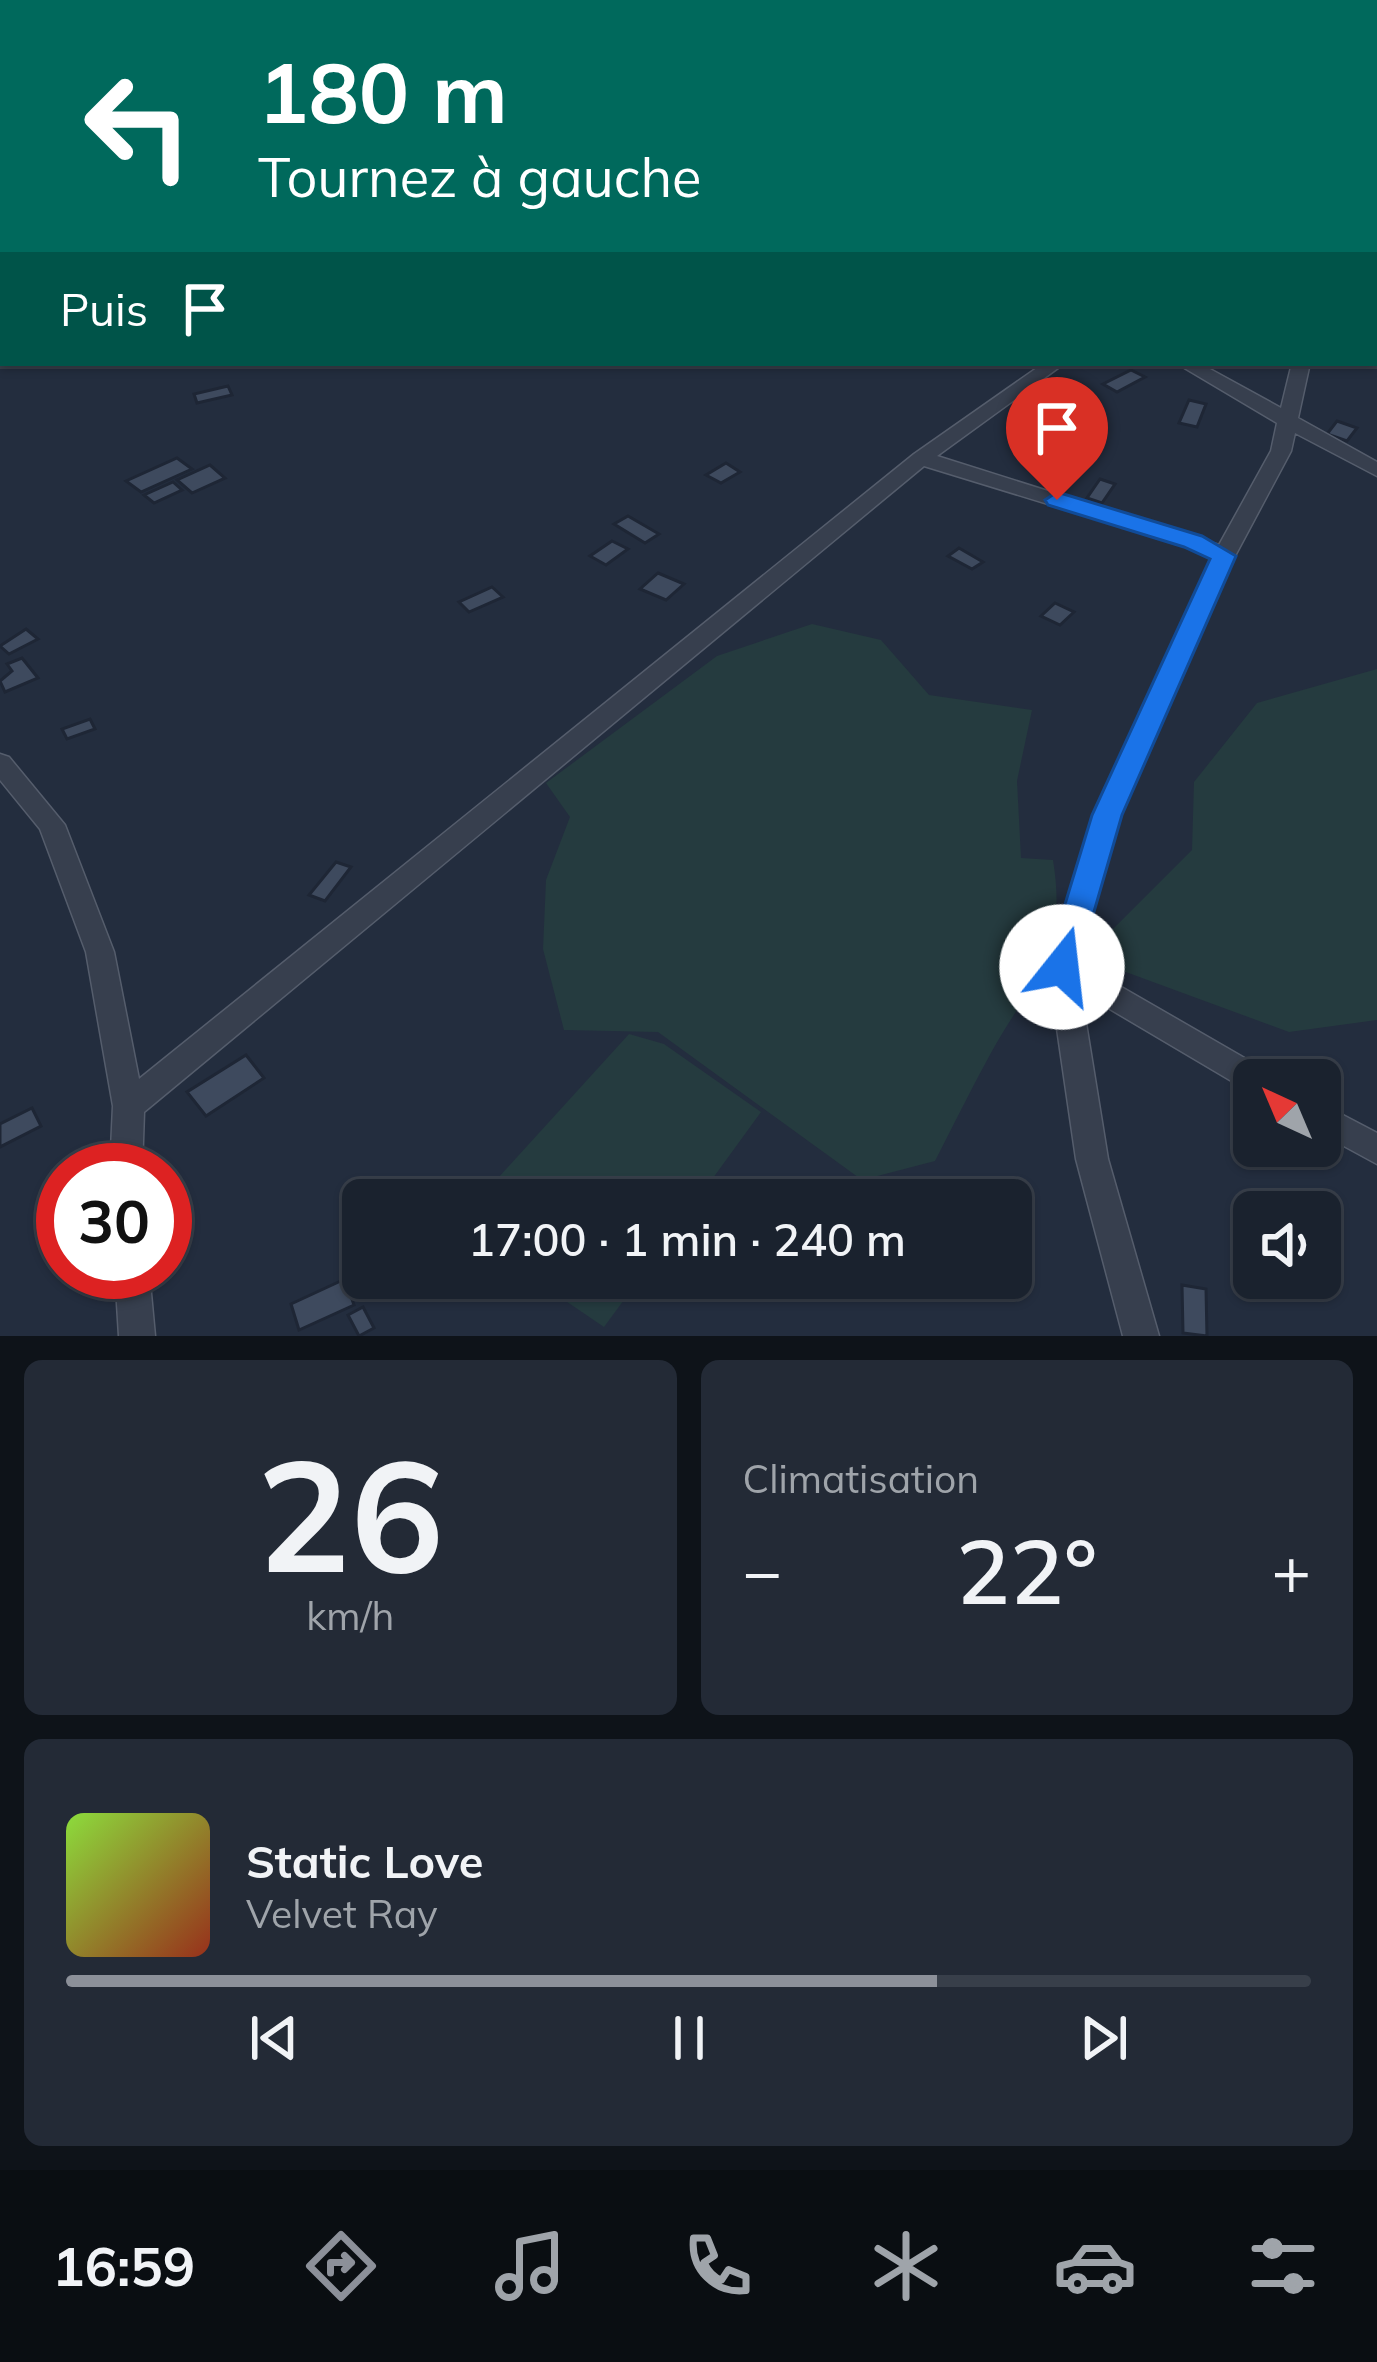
<!DOCTYPE html>
<html lang="fr">
<meta charset="utf-8">
<style>
body{margin:0;font-family:Mulish,sans-serif;background:#232a36;color:#f1f3f6;height:100vh;display:flex;flex-direction:column;font-size:45px;white-space:nowrap}
*{box-sizing:border-box;margin:0}
p{font-size:39px;color:#9fa4aa}
.icon{flex:none;width:66px;height:66px;fill:none;stroke:currentColor;stroke-width:2;stroke-linecap:round;stroke-linejoin:round}
.map{position:relative;height:1336px;overflow:hidden}
.panel{display:flex;flex-direction:column;gap:24px;padding:24px;background:#0e1319;flex:1}
.panel>*{flex:none}
.hud{position:absolute;left:0px;top:0px;width:1377px;height:366px;box-shadow:0 3px 9px #0004,0 0 0 3px #383f4a;background:#00695c;color:#fff;overflow:hidden}
.needle{width:78px;rotate:316deg}
.buttons{position:absolute;left:1233px;top:1059px;display:grid;gap:24px}
.buttons a{display:grid;place-items:center;width:108px;height:108px;border-radius:18px;background:#1a222e;box-shadow:0 3px 9px #0004,0 0 0 3px #383f4a;font-size:60px}
.speed{position:absolute;left:36px;top:1143px;display:flex;gap:24px;font-size:60px;font-weight:700;text-align:center}
.speed>*{display:grid;place-content:center;width:156px;height:156px;border-radius:50%;background:#1a222e;box-shadow:0 3px 9px #0004,0 0 0 3px #383f4a;line-height:1}
.speed .limit{border:18px solid #d22;background:#fff;color:#111}
.pin{position:absolute;display:grid;place-items:center;width:102px;height:102px;color:#fff;margin:-123px -51px;border-radius:50% 50% 50% 0;rotate:-45deg;box-shadow:0 0 12px #0007}
.pin .icon{rotate:45deg}
.me{position:absolute;width:132px;margin:-66px;rotate:16deg;stroke-linejoin:round;filter:drop-shadow(0 0 9px #0008)}
.turn{display:flex;align-items:center;gap:42px;height:252px;padding:0 60px;font-size:54px}
.turn .icon{width:156px;height:156px;stroke-width:2.5}
.turn b{display:block;font-size:84px;line-height:102px}
.then{display:flex;align-items:center;height:114px;padding:0 60px;background:#0003;gap:24px;font-size:45px}
.big{font-size:90px;font-weight:600;line-height:1.1}
.panel .widget{flex:1;display:flex;flex-direction:column;justify-content:center;gap:18px;min-width:0;padding:0 42px;border-radius:18px;background:#232a36}
.panel .dial{align-items:center;gap:0}
.dial b{font-size:156px;line-height:1}
.song{display:flex;align-items:center;gap:36px}
.cover{width:144px;height:144px;border-radius:18px;background:linear-gradient(135deg,hsl(90 70% 55%),hsl(10 70% 35%))}
.played{height:12px;border-radius:6px;background:linear-gradient(90deg,#8c9099 70%,#383f4a 70%)}
.keys{display:flex;justify-content:space-around;direction:ltr}
.heat{display:flex;justify-content:space-between;align-items:center;font-size:66px;direction:ltr}
.panel .tiles{flex:1;display:grid;gap:24px;grid-template-columns:1fr 1fr}
.widget:last-child{grid-column:span 2}
.trip{position:absolute;left:342px;top:1179px;width:690px;height:120px;border-radius:18px;background:#1a222e;box-shadow:0 3px 9px #0004,0 0 0 3px #383f4a;font-weight:600;line-height:120px;text-align:center}
.tab-bar{display:flex;height:192px;justify-content:space-around;align-items:center;background:#0a0e12;color:#9fa4aa}
.tab-bar .icon{width:84px;height:84px}
.tab-bar .on{color:#8c9099}
.tab-bar b{font-size:54px;color:#f1f3f6}
.map>svg:first-child{display:block}
</style>
<div class="map">
<svg width="1377" height="1336" viewBox="0 0 1377 1336">
<rect width="100%" height="100%" fill="#232d3e"/>
<!-- green -->
<g fill="#253b3f">
<path d="M812,624L881,640L929,695L1032,710L1017,781L1021,858L1053,860C1068,952 1034,977 992,1051C972,1087 954,1124 935,1161L862,1180L658,1032L564,1030L543,949L546,880L570,817L546,783L717,656Z"/>
<path d="M1377,669V1020L1289,1032L1085,957L1192,850L1194,782L1257,703Z"/>
<path d="M629,1034L664,1044L761,1112L697,1200H478Z"/>
<path d="M532,1278H640L604,1327Z"/>
</g>
<!-- building -->
<g fill="#3e4a5e" stroke="#1e2635" stroke-width="3">
<path d="M1131,370L1145,377L1117,392L1103,384Z"/>
<path d="M228,386L232,395L197,403L194,394Z"/>
<path d="M1189,400L1206,404L1197,427L1179,423Z"/>
<path d="M1337,421L1357,428L1347,441L1327,434Z"/>
<path d="M177,458L192,469L141,492L126,481Z"/>
<path d="M726,463L740,472L721,483L706,475Z"/>
<path d="M210,465L225,478L192,493L177,480Z"/>
<path d="M1100,479L1115,484L1102,503L1087,498Z"/>
<path d="M173,482L182,490L154,503L144,495Z"/>
<path d="M628,516L659,534L645,543L614,524Z"/>
<path d="M612,541L628,549L606,565L590,556Z"/>
<path d="M959,548L983,562L972,569L948,556Z"/>
<path d="M658,573L684,584L666,600L640,589Z"/>
<path d="M492,587L503,597L469,612L459,602Z"/>
<path d="M1055,603L1074,612L1060,625L1041,616Z"/>
<path d="M26,629L38,639L9,654L0,646Z"/>
<path d="M22,658L38,678L5,692L0,681L12,671L7,664Z"/>
<path d="M90,719L95,729L67,739L62,729Z"/>
<path d="M336,862L351,867L325,901L309,895Z"/>
<path d="M246,1055L264,1078L206,1116L187,1092Z"/>
<path d="M32,1108L41,1126L0,1147V1124Z"/>
<path d="M345,1279L354,1305L299,1330L291,1304Z"/>
<path d="M1182,1285L1206,1289L1207,1336L1183,1333Z"/>
<path d="M363,1307L374,1328L359,1336L348,1315Z"/>
</g>
<g fill="none" stroke-linecap="round" stroke-linejoin="round">
<defs>
<g id="minor">
<path d="M414,0H430L432,3H416Z"/>
<path d="M0,74H3L0,83Z"/>
<path d="M1377,160V172L1374,173V161Z"/>
<path d="M1044,363H1065L937,456L1219,545L1271,451L1277,423L1176,363H1199L1281,408L1292,363H1310L1298,418L1377,462V476L1295,433L1291,451L1235,556L1120,815L1078,962L1267,1071L1271,1080H1254V1093L1245,1089L1081,992L1108,1159L1159,1336H1123L1076,1159L1048,967L1094,815L1212,559L1185,546L924,466L144,1112L142,1170H110L113,1106L86,952L40,829L0,780V754L9,757L65,825L114,952L139,1079L914,454Z"/>
<path d="M1320,1103L1377,1133V1164L1320,1133Z"/>
<path d="M115,1272H149L155,1336H119Z"/>
</g>
</defs>
<!-- minor casing -->
<use href="#minor" stroke="#555d6c" stroke-width="3"/>
<!-- path -->
<path stroke="#43585c" stroke-width="3" stroke-dasharray="6 6" stroke-linecap="butt" d="M1179,0L1183,3"/>
<!-- minor -->
<use href="#minor" fill="#373f4e" fill-rule="evenodd"/>
</g>
<!-- route -->
<path fill="#1a73e8" stroke="#114b97" stroke-width="3" d="M1057,492L1202,536L1236,556L1122,815L1078,967L1074,977L1062,981L1050,977L1046,967L1092,815L1210,559L1184,547L1048,505L1045,500Z"/>
</svg>
<div class="buttons">
<a><svg class="needle" viewBox="-14 -14 28 28"><path d="M0-13l5 13h-10z" fill="#e53935"/><path d="M0 13l5-13h-10z" fill="#9fa4aa"/></svg></a>
<a><svg class="icon" aria-label="sound" viewBox="0 0 24 24"><path d="M4 9h4l5-4v14l-5-4H4zM17 9q2 3 0 6"/></svg></a>
</div>
<div class="speed"><div class="limit">30</div></div>
<div class="pin" style="left:1057px;top:500px;background:#d93025"><svg class="icon" aria-label="arrive" viewBox="0 0 24 24"><path d="M6 21V4h12l-3 4 3 4H6"/></svg></div>
<svg class="me" style="left:1062px;top:967px" viewBox="-20 -20 40 40"><circle r="19" fill="#fff"/><path d="M0-13L10 11 0 6-10 11z" fill="#1a73e8"/></svg>
<div class="trip">17:00 · 1 min · 240 m</div>
<div class="hud">
<div class="turn"><svg class="icon" aria-label="left" viewBox="0 0 24 24"><path d="M17 20v-9H6M10 6l-5 5 5 5"/></svg><div><b>180 m</b>Tournez à gauche</div></div>
<div class="then">Puis<svg class="icon" aria-label="arrive" viewBox="0 0 24 24"><path d="M6 21V4h12l-3 4 3 4H6"/></svg></div>
</div>
</div>
<section class="panel">
<div class="tiles">
<div class="widget dial"><b>26</b><p>km/h</p></div>
<div class="widget"><p>Climatisation</p>
<div class="heat"><a>−</a><b class="big">22°</b><a>+</a></div>
</div>
<div class="widget">
<div class="song"><i class="cover"></i><div><b>Static Love</b><p>Velvet Ray</p></div></div>
<div class="played"></div>
<div class="keys"><svg class="icon" aria-label="previous" viewBox="0 0 24 24"><path d="M18 5L8 12l10 7zM5 5v14"/></svg><svg class="icon" aria-label="pause" viewBox="0 0 24 24"><path d="M8 5v14M16 5v14"/></svg><svg class="icon" aria-label="next" viewBox="0 0 24 24"><path d="M6 5l10 7-10 7zM19 5v14"/></svg></div>
</div>
</div>
</section>
<nav class="tab-bar">
<b>16:59</b>
<svg class="icon on" aria-label="directions" viewBox="0 0 24 24"><path d="M12 3l9 9-9 9-9-9zM9 14v-3h6M13 9l2 2-2 2"/></svg>
<svg class="icon" aria-label="music" viewBox="0 0 24 24"><path d="M9 18V5l10-2v13"/><circle cx="6" cy="18" r="3"/><circle cx="16" cy="16" r="3"/></svg>
<svg class="icon" aria-label="phone" viewBox="0 0 24 24"><path d="M5 4h4l2 5-3 2q2 4 5 5l2-3 5 2v4C11 20 4 13 5 4z"/></svg>
<svg class="icon" aria-label="climate" viewBox="0 0 24 24"><path d="M12 3v18M4 7l16 10M4 17L20 7"/></svg>
<svg class="icon" aria-label="car" viewBox="0 0 24 24"><path d="M5 17H2v-5l4-1 3-4h7l3 4 3 1v5h-3M9 17h6M6 11h13"/><circle cx="7" cy="17" r="2"/><circle cx="17" cy="17" r="2"/></svg>
<svg class="icon" aria-label="filters" viewBox="0 0 24 24"><path d="M4 7h16M4 17h16"/><circle cx="9" cy="7" r="2"/><circle cx="15" cy="17" r="2"/></svg>
</nav>
